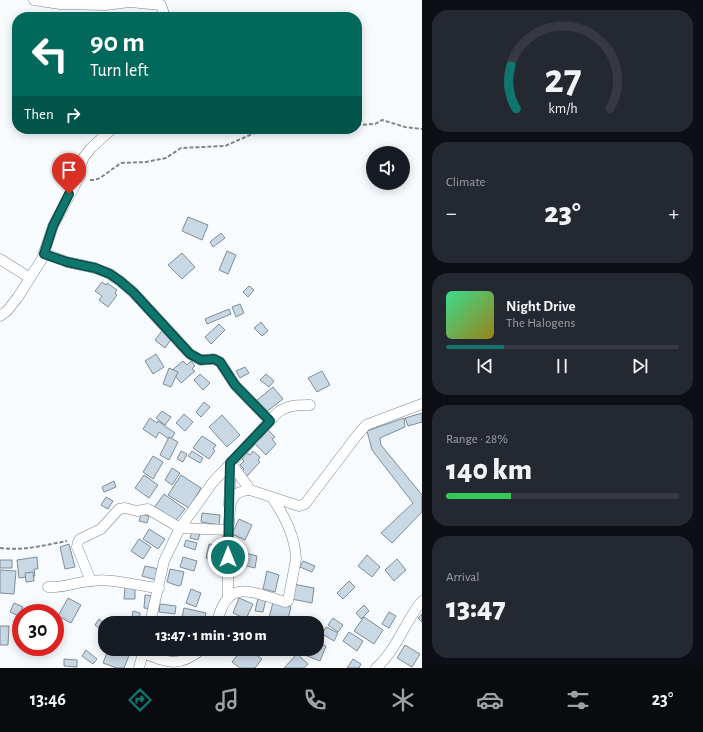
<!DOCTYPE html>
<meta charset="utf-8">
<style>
body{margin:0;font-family:"Alegreya Sans",sans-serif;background:#242831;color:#f1f3f6;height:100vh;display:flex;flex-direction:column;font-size:15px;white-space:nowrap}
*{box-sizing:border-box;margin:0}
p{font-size:13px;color:#9ea1a6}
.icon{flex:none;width:22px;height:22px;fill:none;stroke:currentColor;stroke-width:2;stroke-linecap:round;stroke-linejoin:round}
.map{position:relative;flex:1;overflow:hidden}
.panel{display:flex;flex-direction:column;gap:10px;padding:10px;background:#0d0f14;width:281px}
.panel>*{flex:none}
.guide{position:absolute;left:12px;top:12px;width:350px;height:122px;border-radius:16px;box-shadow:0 2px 10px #0003;background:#00695c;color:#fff;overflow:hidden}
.controls{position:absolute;left:366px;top:146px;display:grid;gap:8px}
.controls a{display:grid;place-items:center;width:44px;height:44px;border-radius:50%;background:#171b24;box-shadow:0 2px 10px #0003;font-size:20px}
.speed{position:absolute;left:12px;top:604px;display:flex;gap:8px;font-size:20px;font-weight:700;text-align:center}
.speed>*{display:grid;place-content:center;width:52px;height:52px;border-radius:50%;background:#171b24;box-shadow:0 2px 10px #0003;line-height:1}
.speed .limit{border:6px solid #d22;background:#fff;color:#111}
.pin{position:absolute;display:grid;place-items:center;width:34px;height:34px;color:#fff;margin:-41px -17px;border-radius:50% 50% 50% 0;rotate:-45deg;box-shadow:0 0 4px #0007}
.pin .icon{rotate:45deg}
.me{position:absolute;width:44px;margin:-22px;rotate:0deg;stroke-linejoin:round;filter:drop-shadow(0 0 3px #0008)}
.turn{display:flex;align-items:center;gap:14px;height:84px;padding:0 12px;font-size:18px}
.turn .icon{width:52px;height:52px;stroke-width:2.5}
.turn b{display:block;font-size:28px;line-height:34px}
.then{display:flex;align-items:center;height:38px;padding:0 12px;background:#0003;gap:8px;font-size:15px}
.big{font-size:30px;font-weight:800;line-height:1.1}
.panel .tile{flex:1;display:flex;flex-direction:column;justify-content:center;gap:6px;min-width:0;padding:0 14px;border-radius:16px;background:#242831}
.panel .dial{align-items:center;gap:0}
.dial svg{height:104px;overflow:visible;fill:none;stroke:#363941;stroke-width:7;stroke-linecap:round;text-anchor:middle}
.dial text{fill:#f1f3f6;stroke:none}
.song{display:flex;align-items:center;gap:12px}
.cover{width:48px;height:48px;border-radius:6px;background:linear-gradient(135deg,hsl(150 70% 55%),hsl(50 70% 35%))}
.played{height:4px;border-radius:2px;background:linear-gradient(90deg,#0f766e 25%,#363941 25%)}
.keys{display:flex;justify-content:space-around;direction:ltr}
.heat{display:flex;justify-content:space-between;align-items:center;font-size:22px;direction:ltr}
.charge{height:6px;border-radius:3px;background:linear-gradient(90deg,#34c759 28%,#363941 0)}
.trip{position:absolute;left:98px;top:616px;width:226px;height:40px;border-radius:16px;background:#171b24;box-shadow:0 2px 10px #0003;font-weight:800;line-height:40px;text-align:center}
.menu{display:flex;height:64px;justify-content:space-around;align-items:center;background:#090b0e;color:#9ea1a6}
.menu .icon{width:28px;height:28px}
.menu .selected{color:#0f766e}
.menu b{font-size:18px;color:#f1f3f6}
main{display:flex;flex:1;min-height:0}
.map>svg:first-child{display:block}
</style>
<main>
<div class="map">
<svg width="422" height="668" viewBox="0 0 422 668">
<rect width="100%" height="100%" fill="#f8fbfe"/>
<!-- building -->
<g fill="#c9d8e5" stroke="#7f8c98">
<path d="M188,217L208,225L202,240L182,231Z"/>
<path d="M221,233L225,238L213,247L210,242Z"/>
<path d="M227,251L236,255L228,274L219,270Z"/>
<path d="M182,253L195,267L182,279L168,265Z"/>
<path d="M102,282L106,285L107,283L117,290L115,293L117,295L108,307L99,300L102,296L95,291Z"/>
<path d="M249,286L254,290L248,297L243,292Z"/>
<path d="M240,304L244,313L236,317L232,307Z"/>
<path d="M229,309L231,314L207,324L205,319Z"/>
<path d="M261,322L268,331L262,336L254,328Z"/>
<path d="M219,324L225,330L211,344L205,337Z"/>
<path d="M162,331L172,338L165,348L155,340Z"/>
<path d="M156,354L164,367L153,374L145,361Z"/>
<path d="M183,361L187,365L191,361L195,366L192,369L195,371L181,383L171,371Z"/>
<path d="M245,367L249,373L240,378L236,371Z"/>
<path d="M169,368L178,372L171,387L163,384Z"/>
<path d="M322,371L330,385L317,392L308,378Z"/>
<path d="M200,374L210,383L203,390L194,380Z"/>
<path d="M266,374L274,381L269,387L260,380Z"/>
<path d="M273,387L283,399L266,412L257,400Z"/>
<path d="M204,402L210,407L201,417L196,412Z"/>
<path d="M162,411L171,417L165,425L156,418Z"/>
<path d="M422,413V422L408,426L405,418Z"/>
<path d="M184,414L193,422L185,431L176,423Z"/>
<path d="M222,415L240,435L227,447L209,427Z"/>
<path d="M150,418L157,423L158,421L175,433L170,440L159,432L156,438L143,429Z"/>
<path d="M404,418L405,427L380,438L381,445L422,495V512L392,543L381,533L413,503L372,450L367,431Z"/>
<path d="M268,430L275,437L272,439L276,444L266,455L255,444Z"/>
<path d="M202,436L216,445L213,449L215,451L209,459L193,448Z"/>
<path d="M169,437L178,442L169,460L160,455Z"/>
<path d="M181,451L187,454L183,462L177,459Z"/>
<path d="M192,451L203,458L200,463L188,456Z"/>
<path d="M253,451L260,457L258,460L260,462L246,477L241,472L244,469L240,465L244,461L242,459L247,453L250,455Z"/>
<path d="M153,456L163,462L153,479L143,472Z"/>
<path d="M172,468L180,473L172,485L165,480Z"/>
<path d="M144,475L158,485L149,498L135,488Z"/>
<path d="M181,475L201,488L189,508L168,495Z"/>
<path d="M114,481L116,487L104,492L102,487Z"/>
<path d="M164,494L185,509L174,523L153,509Z"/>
<path d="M106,497L113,501L108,509L101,505Z"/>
<path d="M202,513L220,515L219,525L201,522Z"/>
<path d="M141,514L149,516L147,523L139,521Z"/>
<path d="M239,519L252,525L245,540L232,534Z"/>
<path d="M149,529L165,539L158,549L143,539Z"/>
<path d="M192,532L200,534L198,540L190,538Z"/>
<path d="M139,539L151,547L143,559L131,551Z"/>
<path d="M186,540L197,543L195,550L184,546Z"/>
<path d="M69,544L75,567L65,569L60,547Z"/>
<path d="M209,544L216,545L214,559L206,558Z"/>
<path d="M237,551L257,556L255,568L234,563Z"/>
<path d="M367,555L380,567L372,577L358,566Z"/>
<path d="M37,557L38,569H34L35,576L19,578L17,560Z"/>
<path d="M183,557L197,561L194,571L180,567Z"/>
<path d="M397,559L406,570L394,581L385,570Z"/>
<rect x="0" y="560" width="12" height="8"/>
<path d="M303,561L315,566L312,572L300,567Z"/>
<path d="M145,566L159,569L156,580L142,576Z"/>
<path d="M170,569L184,572L181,585L178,586L167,582Z"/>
<path d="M0,570L16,571L14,594L0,593Z"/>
<path d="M267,571L279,575L275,592L263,589Z"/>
<path d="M33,572L34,581L26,582L25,573Z"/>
<path d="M349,581L355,587L343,599L337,593Z"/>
<path d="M293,584L314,588L312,603L291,599Z"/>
<path d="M125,586L135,587V599H124Z"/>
<path d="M191,589L201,593L196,607L186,603Z"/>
<path d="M145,595L154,596L153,609L144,608Z"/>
<path d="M68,598L81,605L71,623L58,616Z"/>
<path d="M239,598L253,604L246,619L233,613Z"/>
<path d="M258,598L266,599L263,612L255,611Z"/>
<path d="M273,602L291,607L287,623L269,618Z"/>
<path d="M14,603L23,607L19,616L10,612Z"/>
<path d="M160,604L176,606L175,614L159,612Z"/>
<path d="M364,605L369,611L361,619L356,613Z"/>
<path d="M184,608L206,613L204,623L181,622Z"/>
<path d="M133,611L140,613L139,623L131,622Z"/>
<path d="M389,612L396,616L389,628L382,624Z"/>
<path d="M422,614V622L418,618Z"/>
<path d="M364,617L383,630L374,644L354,631Z"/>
<path d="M333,618L343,625L338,632L328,625Z"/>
<path d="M57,619L60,625L55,627V620Z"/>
<path d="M99,619L105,624V633L95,625Z"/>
<path d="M0,626H9L8,645H0Z"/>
<path d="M326,627L338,633L334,641L322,634Z"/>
<path d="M349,632L363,641L357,651L343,641Z"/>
<path d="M317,642L326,646L320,661L300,653L302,649H317Z"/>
<path d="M405,645L420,654L412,667L397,658Z"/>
<path d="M146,649H167L165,654Z"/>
<path d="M242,649H248L262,659L255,668H240L232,662Z"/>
<path d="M86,650L97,659L93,664L82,656Z"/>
<path d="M108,650L121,655L123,650L130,653L124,668H117L103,663Z"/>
<path d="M297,654L308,664L304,668H284Z"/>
<path d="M64,659L77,660V667L64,666Z"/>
<path d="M353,659L361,664L359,668H347Z"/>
</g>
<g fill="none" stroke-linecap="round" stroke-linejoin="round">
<defs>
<g id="street">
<path d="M34,0L60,4L105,5L130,2L161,5L165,17"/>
<path d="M44,253L67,262L95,268L110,274L120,281L133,292L190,354L201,360L213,359L220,362L235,385L270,421"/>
<path d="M0,259L30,278"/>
<path d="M0,316L7,311L18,297L42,259L53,226L80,176L81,164L84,157L91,148L112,129"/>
<path d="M229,505L231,463L277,413C287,405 298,405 310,405"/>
<path d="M228,530V597"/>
<path d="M91,581L77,547L78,542L80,539L101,529L119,509L125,508L137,511L148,509L180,528L228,530C232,513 224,491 250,490L299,506L305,504L355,438L366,425L422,404"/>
<path d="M48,587C63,588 76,582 91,581C114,578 136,586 159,588"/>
<path d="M150,623L164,561L180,528L213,482L231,463L250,490"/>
<path d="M217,623C227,577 251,592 285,602L288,601L296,559C295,536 285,517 273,499"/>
<path d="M143,653C169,663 179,668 202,649"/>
<path d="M139,668L144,649"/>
<path d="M376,668C397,650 405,621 422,601"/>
</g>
</defs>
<!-- street casing -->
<use href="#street" stroke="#7a8793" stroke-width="11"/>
<!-- path -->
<g stroke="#818589" stroke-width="2" stroke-dasharray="4 2" stroke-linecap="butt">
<path d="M357,125L375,124L382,120L405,127L422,129"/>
<path d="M90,180H94L100,178L121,163L146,162L166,158L181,148L225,146L259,131L318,129"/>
<path d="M0,548C23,551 45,545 67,541"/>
</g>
<!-- street -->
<use href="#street" stroke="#fff" stroke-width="10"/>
</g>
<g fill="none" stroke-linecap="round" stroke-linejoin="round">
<defs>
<path id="route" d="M69,194L53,226L44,254L67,262L95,268L110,274L120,281L133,292L190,354L201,360L214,359L220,362L235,385L270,421L230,463L228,557"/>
</defs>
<!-- route casing -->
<use href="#route" stroke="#0a4d48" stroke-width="10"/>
<!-- route -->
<use href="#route" stroke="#0f766e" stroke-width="7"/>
</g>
</svg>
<div class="controls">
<a><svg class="icon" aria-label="sound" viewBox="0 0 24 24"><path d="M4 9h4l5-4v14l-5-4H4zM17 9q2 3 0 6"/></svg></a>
</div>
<div class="speed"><div class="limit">30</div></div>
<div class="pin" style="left:69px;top:194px;background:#d93025"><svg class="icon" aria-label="arrive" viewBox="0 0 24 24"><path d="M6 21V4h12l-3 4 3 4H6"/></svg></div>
<svg class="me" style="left:228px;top:557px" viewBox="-20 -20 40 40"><circle r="17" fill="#0f766e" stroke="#fff" stroke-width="3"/><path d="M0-11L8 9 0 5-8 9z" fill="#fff"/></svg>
<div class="trip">13:47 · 1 min · 310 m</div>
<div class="guide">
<div class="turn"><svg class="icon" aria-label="left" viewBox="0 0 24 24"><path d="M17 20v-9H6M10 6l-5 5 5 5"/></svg><div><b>90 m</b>Turn left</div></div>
<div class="then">Then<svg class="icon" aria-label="right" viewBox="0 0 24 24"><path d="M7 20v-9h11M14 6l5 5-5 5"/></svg></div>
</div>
</div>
<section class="panel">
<div class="tile dial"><svg viewBox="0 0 100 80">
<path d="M14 69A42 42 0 1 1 86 69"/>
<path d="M14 69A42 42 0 0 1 10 36" stroke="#0f766e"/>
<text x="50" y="56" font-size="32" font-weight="700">27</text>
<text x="50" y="72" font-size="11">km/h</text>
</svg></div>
<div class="tile"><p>Climate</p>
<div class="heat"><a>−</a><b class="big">23°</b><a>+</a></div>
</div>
<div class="tile">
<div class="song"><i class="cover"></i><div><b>Night Drive</b><p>The Halogens</p></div></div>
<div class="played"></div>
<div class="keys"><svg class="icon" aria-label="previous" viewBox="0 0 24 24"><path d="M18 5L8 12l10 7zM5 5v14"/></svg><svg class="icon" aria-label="pause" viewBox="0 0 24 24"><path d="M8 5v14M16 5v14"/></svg><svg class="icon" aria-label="next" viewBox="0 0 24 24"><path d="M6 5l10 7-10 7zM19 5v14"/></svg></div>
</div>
<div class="tile"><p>Range · 28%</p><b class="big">140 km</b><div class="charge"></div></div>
<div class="tile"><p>Arrival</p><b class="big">13:47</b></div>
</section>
</main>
<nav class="menu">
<b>13:46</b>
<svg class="icon selected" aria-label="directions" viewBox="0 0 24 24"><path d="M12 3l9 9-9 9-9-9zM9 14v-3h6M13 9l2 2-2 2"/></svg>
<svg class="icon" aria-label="music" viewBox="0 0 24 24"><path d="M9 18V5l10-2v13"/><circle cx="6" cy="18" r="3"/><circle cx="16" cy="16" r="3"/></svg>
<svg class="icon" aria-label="phone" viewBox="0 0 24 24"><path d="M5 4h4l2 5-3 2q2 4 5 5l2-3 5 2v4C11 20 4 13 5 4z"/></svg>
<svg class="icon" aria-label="climate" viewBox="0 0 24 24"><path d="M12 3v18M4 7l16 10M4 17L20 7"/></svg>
<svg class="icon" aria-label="car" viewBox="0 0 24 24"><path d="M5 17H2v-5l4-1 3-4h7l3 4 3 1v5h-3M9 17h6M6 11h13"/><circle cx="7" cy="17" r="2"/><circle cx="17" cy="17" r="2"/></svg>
<svg class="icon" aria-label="filters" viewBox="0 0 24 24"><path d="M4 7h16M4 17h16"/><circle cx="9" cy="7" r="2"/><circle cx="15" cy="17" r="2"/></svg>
<b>23°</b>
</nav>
